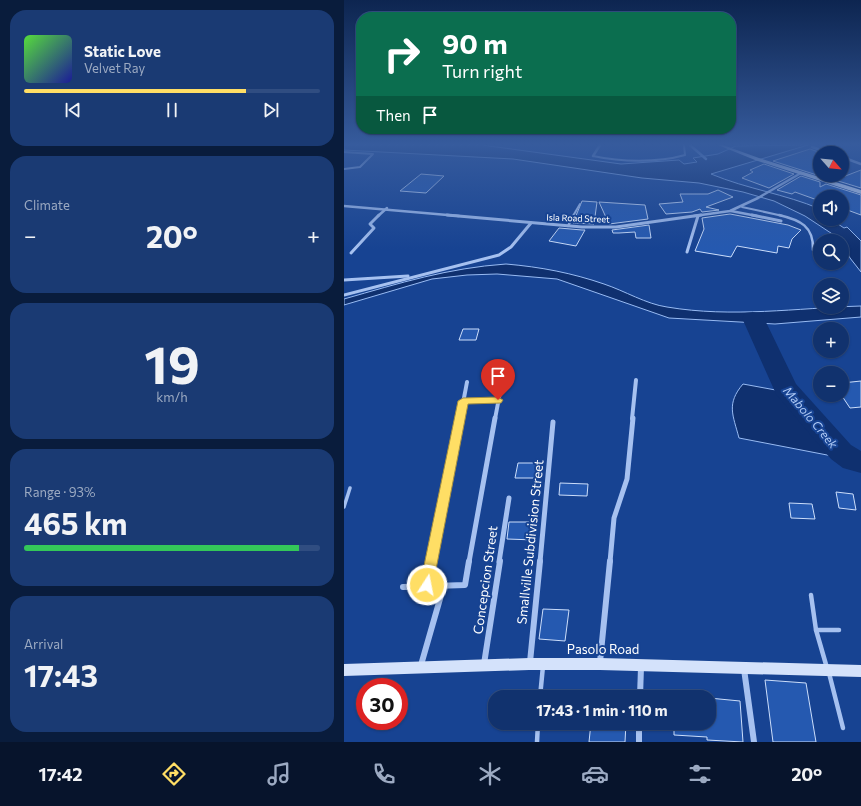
<!DOCTYPE html>
<meta charset="utf-8">
<style>
body{margin:0;font-family:Commissioner,sans-serif;background:#1a3a73;color:#f1f3f6;height:100vh;display:flex;flex-direction:column;font-size:15px;white-space:nowrap}
*{box-sizing:border-box;margin:0}
p{font-size:13px;color:#9caac2}
.icon{flex:none;width:22px;height:22px;fill:none;stroke:currentColor;stroke-width:2;stroke-linecap:round;stroke-linejoin:round}
.map{position:relative;flex:1;overflow:hidden}
.panel{display:flex;flex-direction:column;gap:10px;padding:10px;background:#091c3c;width:344px}
.panel>*{flex:none}
.guide{position:absolute;left:12px;top:12px;width:380px;height:122px;border-radius:16px;box-shadow:0 1px 3px #0004,0 0 0 1px #304d81;background:#0b6e4f;color:#fff;overflow:hidden}
.needle{width:26px;rotate:117deg}
.fabs{position:absolute;left:469px;top:146px;display:grid;gap:8px}
.fabs a{display:grid;place-items:center;width:36px;height:36px;border-radius:50%;background:#11326e;box-shadow:0 1px 3px #0004,0 0 0 1px #304d81;font-size:20px}
.speed{position:absolute;left:12px;top:678px;display:flex;gap:8px;font-size:20px;font-weight:700;text-align:center}
.speed>*{display:grid;place-content:center;width:52px;height:52px;border-radius:50%;background:#11326e;box-shadow:0 1px 3px #0004,0 0 0 1px #304d81;line-height:1}
.speed .limit{border:6px solid #d22;background:#fff;color:#111}
.pin{position:absolute;display:grid;place-items:center;width:34px;height:34px;color:#fff;margin:-41px -17px;border-radius:50% 50% 50% 0;rotate:-45deg;box-shadow:0 0 4px #0007}
.pin .icon{rotate:45deg}
.me{position:absolute;width:44px;margin:-22px;rotate:11deg;stroke-linejoin:round;filter:drop-shadow(0 0 3px #0008)}
.turn{display:flex;align-items:center;gap:14px;height:84px;padding:0 20px;font-size:18px}
.turn .icon{width:52px;height:52px;stroke-width:2.5}
.turn b{display:block;font-size:28px;line-height:34px}
.then{display:flex;align-items:center;height:38px;padding:0 20px;background:#0003;gap:8px;font-size:15px}
.big{font-size:30px;font-weight:700;line-height:1.1}
.panel .widget{flex:1;display:flex;flex-direction:column;justify-content:center;gap:6px;min-width:0;padding:0 14px;border-radius:16px;background:#1a3a73}
.panel .dial{align-items:center;gap:0}
.dial b{font-size:52px;line-height:1}
.song{display:flex;align-items:center;gap:12px}
.cover{width:48px;height:48px;border-radius:6px;background:linear-gradient(135deg,hsl(110 70% 55%),hsl(240 70% 35%))}
.played{height:4px;border-radius:2px;background:linear-gradient(90deg,#ffde65 75%,#304d81 75%)}
.keys{display:flex;justify-content:space-around;direction:ltr}
.heat{display:flex;justify-content:space-between;align-items:center;font-size:22px;direction:ltr}
.charge{height:6px;border-radius:3px;background:linear-gradient(90deg,#34c759 93%,#304d81 0)}
.trip{position:absolute;left:144px;top:690px;width:228px;height:40px;border-radius:16px;background:#11326e;box-shadow:0 1px 3px #0004,0 0 0 1px #304d81;font-weight:700;line-height:40px;text-align:center}
.tab-bar{display:flex;height:64px;justify-content:space-around;align-items:center;background:#07142c;color:#9caac2}
.tab-bar .icon{width:28px;height:28px}
.tab-bar .selected{color:#ffde65}
.tab-bar b{font-size:18px;color:#f1f3f6}
main{display:flex;flex:1;min-height:0}
.map>svg:first-child{display:block}
</style>
<main>
<section class="panel">
<div class="widget">
<div class="song"><i class="cover"></i><div><b>Static Love</b><p>Velvet Ray</p></div></div>
<div class="played"></div>
<div class="keys"><svg class="icon" aria-label="previous" viewBox="0 0 24 24"><path d="M18 5L8 12l10 7zM5 5v14"/></svg><svg class="icon" aria-label="pause" viewBox="0 0 24 24"><path d="M8 5v14M16 5v14"/></svg><svg class="icon" aria-label="next" viewBox="0 0 24 24"><path d="M6 5l10 7-10 7zM19 5v14"/></svg></div>
</div>
<div class="widget"><p>Climate</p>
<div class="heat"><a>−</a><b class="big">20°</b><a>+</a></div>
</div>
<div class="widget dial"><b>19</b><p>km/h</p></div>
<div class="widget"><p>Range · 93%</p><b class="big">465 km</b><div class="charge"></div></div>
<div class="widget"><p>Arrival</p><b class="big">17:43</b></div>
</section>
<div class="map">
<svg width="517" height="742" viewBox="0 0 517 742">
<rect width="100%" height="100%" fill="#174392"/>
<!-- water -->
<g fill="#0f306f" stroke="#98bbf3">
<path d="M0,145H138L277,164L335,160L340,164L353,162L349,158L374,154L392,146L464,145L367,174C403,189 441,194 476,209V219H491L493,220L491,222L500,228L503,227L517,241V272L506,258L496,239L461,216L430,201L399,192L355,183L298,178L169,159L0,150Z"/>
<path d="M162,264C197,267 228,273 260,284C281,291 302,304 323,307C388,318 453,308 517,306V317L431,324L325,318L213,279L153,274L123,275L88,279L0,305V299C56,283 104,268 162,264Z"/>
<path d="M399,384L437,391L441,388L485,440L509,460L395,438C389,415 382,404 399,384Z"/>
</g>
<g fill="none" stroke-linecap="round" stroke-linejoin="round">
<!-- stream -->
<path stroke="#98bbf3" stroke-width="2.5" d="M346,145L362,159"/>
<!-- river -->
<path fill="#0f306f" fill-rule="evenodd" d="M409,312L417,313L420,318L452,384L507,445L517,451V473L499,468L487,459L432,394L398,318L401,313Z"/>
</g>
<!-- building -->
<g fill="#2559b0" stroke="#ccdefb">
<path d="M466,149L477,153L476,176L429,161Z"/>
<path d="M420,164L450,174L425,188L398,178L409,172L406,170Z"/>
<path d="M517,170V188L491,180Z"/>
<path d="M77,174L100,176L82,193L56,191Z"/>
<path d="M457,176L476,182V187L482,184L517,195V215L498,208V197H476V201L451,192L448,194L433,190Z"/>
<path d="M374,190L389,197L362,207L375,210L358,212L356,209L348,212L322,214L315,204L339,202L336,194H364Z"/>
<path d="M238,201L253,202L250,224L229,223Z"/>
<path d="M255,202L301,205L304,219L265,224Z"/>
<path d="M386,214L444,225L457,230L448,239L445,248L434,246L433,253L393,246L387,257L351,251L360,229L358,218Z"/>
<path d="M305,225L307,238H292L291,232L275,233H269L268,230Z"/>
<path d="M215,228L238,230H241L232,246L205,241Z"/>
<path d="M119,329H135L132,340H115Z"/>
<path d="M517,381V407L506,408L498,396V383Z"/>
<path d="M174,463H195L193,478H171Z"/>
<path d="M216,483L244,484L243,496L215,495Z"/>
<path d="M492,492L509,494L512,510L495,508Z"/>
<path d="M445,503L468,504L471,519L447,518Z"/>
<path d="M165,522H193L191,540L163,539Z"/>
<path d="M199,609L225,610L221,641L195,639Z"/>
<path d="M421,680L462,683L472,742H429Z"/>
<path d="M365,698L396,701L399,742L363,740V737L330,735V723H365Z"/>
<path d="M247,723H282L281,742H245Z"/>
</g>
<g fill="none" stroke-linecap="round" stroke-linejoin="round">
<!-- lane-far3 -->
<g stroke="#a6c1f0" stroke-width="2">
<path d="M0,152L29,154L16,167L0,169"/>
<path d="M249,156C277,162 313,163 341,155L340,145"/>
<path d="M398,207L439,216"/>
<path d="M229,216L236,204"/>
</g>
<!-- lane-far2 -->
<g stroke="#a6c1f0" stroke-width="2.5">
<path d="M435,215C456,220 470,226 469,250"/>
<path d="M224,226L230,215"/>
</g>
<!-- lane-far1 -->
<path stroke="#a6c1f0" stroke-width="3.5" d="M0,507L6,488"/>
<!-- lane -->
<g stroke="#a6c1f0" stroke-width="4.5">
<path d="M467,595L472,630L483,668"/>
<path d="M472,630H495"/>
<path d="M485,673L499,728"/>
<path d="M196,697L199,666"/>
<path d="M193,742L194,723"/>
</g>
<!-- street-far4 -->
<g stroke="#a6c1f0" stroke-width="2.5">
<path d="M468,147L486,153"/>
<path d="M249,156L256,145"/>
<path d="M498,157L517,164"/>
<path d="M0,206L115,216"/>
<path d="M387,211L413,216"/>
<path d="M34,216L43,208"/>
<path d="M350,216L386,211L414,198L457,173"/>
</g>
<!-- street-far3 -->
<g stroke="#a6c1f0" stroke-width="3">
<path d="M103,215L238,227H272L357,215"/>
<path d="M408,215L437,221"/>
<path d="M343,252L354,216"/>
<path d="M7,253L30,228L26,224L35,215"/>
<path d="M0,280L64,276"/>
<path d="M0,295L155,255L167,247L187,223"/>
</g>
<!-- street-far2 -->
<g stroke="#a6c1f0" stroke-width="4">
<path d="M119,401L154,400"/>
<path d="M116,419L123,382"/>
<path d="M151,419L158,382"/>
<path d="M288,419L292,380"/>
</g>
<!-- street-far1 -->
<g stroke="#a6c1f0" stroke-width="5">
<path d="M88,562L116,418"/>
<path d="M125,562L151,418"/>
<path d="M155,562L165,498"/>
<path d="M196,562L209,422"/>
<path d="M266,562L270,518L283,479L289,418"/>
</g>
<!-- street -->
<g stroke="#a6c1f0" stroke-width="6">
<path d="M83,585L88,561"/>
<path d="M59,587L121,585L125,561"/>
<path d="M186,662L196,561"/>
<path d="M256,662L266,561"/>
<path d="M140,664L156,561"/>
<path d="M77,665L100,585"/>
<path d="M400,669L410,742"/>
<path d="M296,697L297,667"/>
<path d="M295,723V742"/>
</g>
<!-- secondary -->
<g fill="#d4e2fb" fill-rule="evenodd">
<path d="M374,145H379L415,158L517,190V194L411,160Z"/>
<path d="M185,658H256L517,665V677L256,670H185L0,676V664Z"/>
</g>
</g>
<!-- sky -->
<linearGradient id="sky" x2="0" y2="1"><stop stop-color="#0d2550"/><stop offset="0.58" stop-color="#365b9d"/><stop offset="1" stop-color="#365b9d" stop-opacity="0"/></linearGradient>
<rect width="517" height="249" fill="url(#sky)"/>
<!-- route -->
<path fill="#ffde65" stroke="#a69042" d="M154,397L159,400L157,403L124,404L89,585L87,590L83,591L78,590L76,585L114,401L119,398Z"/>
<g text-anchor="middle" dominant-baseline="central" stroke-width="4" stroke-linejoin="round" paint-order="stroke">
<!-- far-street labels -->
<g font-size="9" fill="#fff" stroke="#174392">
<text transform="translate(234 218) rotate(2)">Isla Road Street</text>
</g>
<!-- water labels -->
<g font-size="12" font-style="italic" fill="#b2ccf7" stroke="#174392">
<text transform="translate(467 417) rotate(50)">Mabolo Creek</text>
</g>
<!-- near-street labels -->
<g font-size="13" fill="#fff" stroke="#174392">
<text transform="translate(186 542) rotate(-84)">Smallville Subdivision Street</text>
<text transform="translate(141 580) rotate(-82)">Concepcion Street</text>
<text x="259" y="649">Pasolo Road</text>
</g>
</g>
</svg>
<div class="fabs">
<a><svg class="needle" viewBox="-14 -14 28 28"><path d="M0-13l5 13h-10z" fill="#e53935"/><path d="M0 13l5-13h-10z" fill="#9caac2"/></svg></a>
<a><svg class="icon" aria-label="sound" viewBox="0 0 24 24"><path d="M4 9h4l5-4v14l-5-4H4zM17 9q2 3 0 6"/></svg></a>
<a><svg class="icon" aria-label="search" viewBox="0 0 24 24"><circle cx="10" cy="10" r="6"/><path d="M15 15l6 6"/></svg></a>
<a><svg class="icon" aria-label="layers" viewBox="0 0 24 24"><path d="M12 4l9 5-9 5-9-5zM3 14l9 5 9-5"/></svg></a>
<a>+</a>
<a>−</a>
</div>
<div class="speed"><div class="limit">30</div></div>
<div class="pin" style="left:154px;top:400px;background:#d93025"><svg class="icon" aria-label="arrive" viewBox="0 0 24 24"><path d="M6 21V4h12l-3 4 3 4H6"/></svg></div>
<svg class="me" style="left:83px;top:585px" viewBox="-20 -20 40 40"><circle r="17" fill="#ffde65" stroke="#fff" stroke-width="3"/><path d="M0-11L8 9 0 5-8 9z" fill="#fff"/></svg>
<div class="trip">17:43 · 1 min · 110 m</div>
<div class="guide">
<div class="turn"><svg class="icon" aria-label="right" viewBox="0 0 24 24"><path d="M7 20v-9h11M14 6l5 5-5 5"/></svg><div><b>90 m</b>Turn right</div></div>
<div class="then">Then<svg class="icon" aria-label="arrive" viewBox="0 0 24 24"><path d="M6 21V4h12l-3 4 3 4H6"/></svg></div>
</div>
</div>
</main>
<nav class="tab-bar">
<b>17:42</b>
<svg class="icon selected" aria-label="directions" viewBox="0 0 24 24"><path d="M12 3l9 9-9 9-9-9zM9 14v-3h6M13 9l2 2-2 2"/></svg>
<svg class="icon" aria-label="music" viewBox="0 0 24 24"><path d="M9 18V5l10-2v13"/><circle cx="6" cy="18" r="3"/><circle cx="16" cy="16" r="3"/></svg>
<svg class="icon" aria-label="phone" viewBox="0 0 24 24"><path d="M5 4h4l2 5-3 2q2 4 5 5l2-3 5 2v4C11 20 4 13 5 4z"/></svg>
<svg class="icon" aria-label="climate" viewBox="0 0 24 24"><path d="M12 3v18M4 7l16 10M4 17L20 7"/></svg>
<svg class="icon" aria-label="car" viewBox="0 0 24 24"><path d="M5 17H2v-5l4-1 3-4h7l3 4 3 1v5h-3M9 17h6M6 11h13"/><circle cx="7" cy="17" r="2"/><circle cx="17" cy="17" r="2"/></svg>
<svg class="icon" aria-label="filters" viewBox="0 0 24 24"><path d="M4 7h16M4 17h16"/><circle cx="9" cy="7" r="2"/><circle cx="15" cy="17" r="2"/></svg>
<b>20°</b>
</nav>
